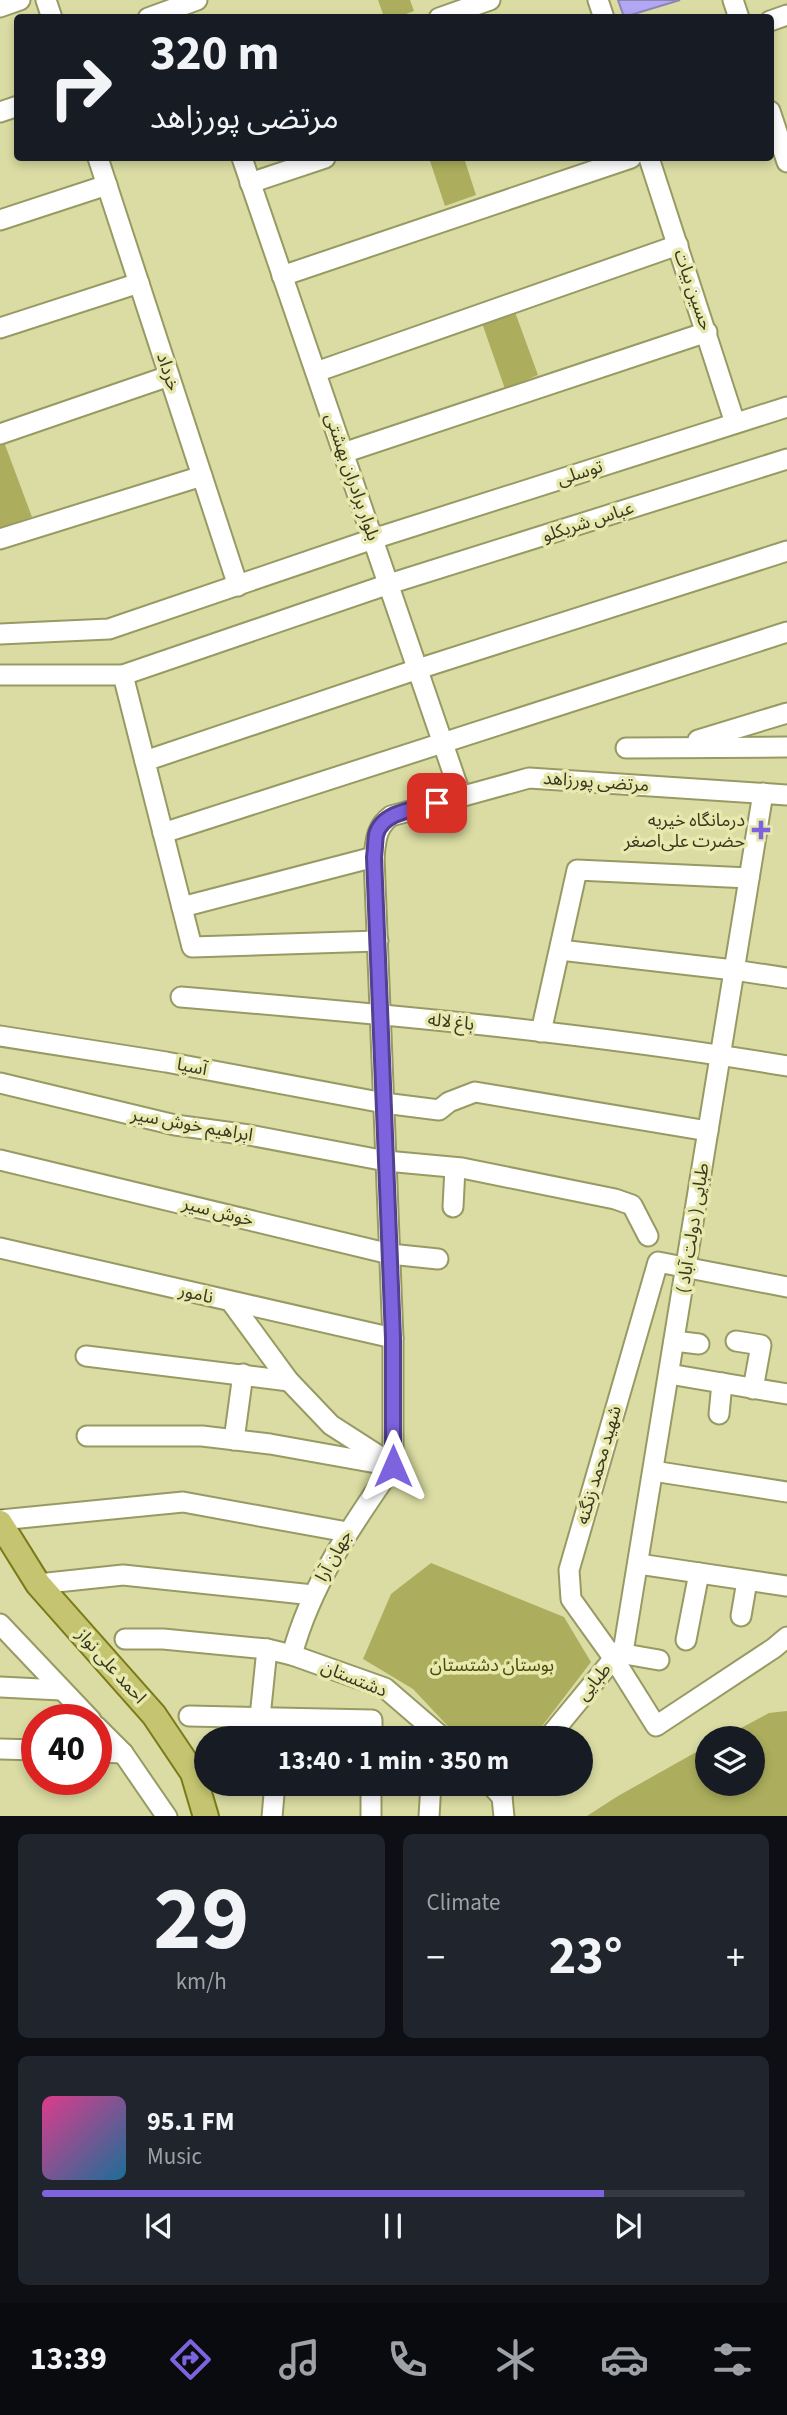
<!DOCTYPE html>
<meta charset="utf-8">
<style>
body{margin:0;font-family:"Source Sans 3","Noto Sans Arabic",sans-serif;background:#20242c;color:#f1f3f6;height:100vh;display:flex;flex-direction:column;font-size:26px;white-space:nowrap}
*{box-sizing:border-box;margin:0}
p{font-size:23px;color:#9ea1a6}
.icon{flex:none;width:38px;height:38px;fill:none;stroke:currentColor;stroke-width:2;stroke-linecap:round;stroke-linejoin:round}
.map{position:relative;height:1816px;overflow:hidden}
.panel{display:flex;flex-direction:column;gap:18px;padding:18px;background:#0d0f14;flex:1}
.panel>*{flex:none}
.banner{position:absolute;left:14px;top:14px;width:760px;height:147px;border-radius:7px;box-shadow:0 4px 10px #0003;background:#171b24;color:#f1f3f6;overflow:hidden}
.fabs{position:absolute;left:695px;top:1726px;display:grid;gap:14px}
.fabs a{display:grid;place-items:center;width:70px;height:70px;border-radius:50%;background:#171b24;box-shadow:0 4px 10px #0003;font-size:35px}
.speed{position:absolute;left:21px;top:1704px;display:flex;gap:14px;font-size:35px;font-weight:700;text-align:center}
.speed>*{display:grid;place-content:center;width:91px;height:91px;border-radius:50%;background:#171b24;box-shadow:0 4px 10px #0003;line-height:1}
.speed .limit{border:10px solid #d22;background:#fff;color:#111}
.pin{position:absolute;display:grid;place-items:center;width:60px;height:60px;color:#fff;margin:-30px;border-radius:14px;box-shadow:0 4px 10px #0006}
.me{position:absolute;width:77px;margin:-38px;rotate:0deg;stroke-linejoin:round;filter:drop-shadow(0 0 5px #0008)}
.turn{display:flex;align-items:center;gap:24px;height:147px;padding:0 21px;font-size:32px}
.turn .icon{width:91px;height:91px;stroke-width:2.5}
.turn b{display:block;font-size:49px;line-height:60px}
.big{font-size:52px;font-weight:700;line-height:1.1}
.panel .tile{flex:1;display:flex;flex-direction:column;justify-content:center;gap:10px;min-width:0;padding:0 24px;border-radius:10px;background:#20242c}
.panel .dial{align-items:center;gap:0}
.dial b{font-size:91px;line-height:1}
.song{display:flex;align-items:center;gap:21px}
.cover{width:84px;height:84px;border-radius:10px;background:linear-gradient(135deg,hsl(330 70% 55%),hsl(200 70% 35%))}
.played{height:7px;border-radius:4px;background:linear-gradient(90deg,#7e63df 80%,#363941 80%)}
.keys{display:flex;justify-content:space-around;direction:ltr}
.heat{display:flex;justify-content:space-between;align-items:center;font-size:38px;direction:ltr}
.panel .tiles{flex:1;display:grid;gap:18px;grid-template-columns:1fr 1fr}
.tile:last-child{grid-column:span 2}
.trip{position:absolute;left:194px;top:1726px;width:399px;height:70px;border-radius:35px;background:#171b24;box-shadow:0 4px 10px #0003;font-weight:700;line-height:70px;text-align:center}
.menu{display:flex;height:112px;justify-content:space-around;align-items:center;background:#090b0e;color:#9ea1a6}
.menu .icon{width:49px;height:49px}
.menu .current{color:#7e63df}
.menu b{font-size:32px;color:#f1f3f6}
.map>svg:first-child{display:block}
</style>
<div class="map">
<svg width="787" height="1817" viewBox="0 0 787 1817">
<rect width="100%" height="100%" fill="#dadca3"/>
<!-- green -->
<g fill="#acae5d">
<path d="M378,0H410L414,11L398,17H384Z"/>
<path d="M429,158H464L476,195L445,206Z"/>
<path d="M515,312L538,375L505,389L482,323Z"/>
<path d="M4,442L32,517L0,529V444Z"/>
<path d="M431,1563L564,1617L591,1662L533,1738H459L413,1689L363,1659L391,1594Z"/>
<path d="M787,1711V1816H587L618,1796L707,1746V1783H752V1738H722L769,1713Z"/>
</g>
<!-- water -->
<path fill="#b1a7f5" stroke="#8d86b5" stroke-width="2" d="M618,0H680L624,17Z"/>
<g fill="none" stroke-linecap="round" stroke-linejoin="round">
<defs>
<g id="minor">
<path d="M46,0L52,18"/>
<path d="M598,0L604,18"/>
<path d="M733,0L739,18"/>
<path d="M0,7L20,0"/>
<path d="M148,18L197,0"/>
<path d="M439,18L490,0"/>
<path d="M770,21L787,15"/>
<path d="M770,111L787,162"/>
<path d="M0,112L18,106"/>
<path d="M98,158L238,586"/>
<path d="M242,158L461,796"/>
<path d="M649,158L735,423"/>
<path d="M250,183L325,158"/>
<path d="M0,220L107,185"/>
<path d="M282,276L631,158"/>
<path d="M0,328L139,283"/>
<path d="M316,372L678,245"/>
<path d="M0,434L169,376"/>
<path d="M343,453L707,332"/>
<path d="M0,539L202,476"/>
<path d="M0,634L109,629L373,539L787,407"/>
<path d="M0,675H123L389,584L787,459"/>
<path d="M123,675L192,947L378,941"/>
<path d="M698,740L787,713"/>
<path d="M626,748L787,747"/>
<path d="M145,761L418,669L787,551"/>
<path d="M163,833L787,632"/>
<path d="M182,907L374,857"/>
<path d="M560,950L734,970L787,978"/>
<path d="M181,997C383,1014 586,1032 787,1066"/>
<path d="M541,1032L577,870L749,878"/>
<path d="M0,1036L166,1062L384,1103L439,1110L449,1102L475,1092L708,1131"/>
<path d="M0,1083L175,1125L249,1135L386,1161L462,1168L615,1199L632,1205L648,1236"/>
<path d="M0,1160L390,1254L438,1259"/>
<path d="M453,1207L455,1168"/>
<path d="M0,1248L393,1338"/>
<path d="M787,1287L658,1262L569,1570L571,1599L614,1659L656,1726L774,1648L787,1637"/>
<path d="M231,1302L289,1381L331,1425L387,1461"/>
<path d="M674,1341L699,1344"/>
<path d="M736,1341L761,1345L753,1389"/>
<path d="M86,1356L289,1381"/>
<path d="M669,1374L787,1394"/>
<path d="M719,1414L722,1383"/>
<path d="M87,1436H202L270,1444L393,1466"/>
<path d="M234,1440L243,1374"/>
<path d="M393,1466V1338L374,857C376,840 376,827 391,816L529,778L787,795"/>
<path d="M653,1471L787,1492"/>
<path d="M0,1520L183,1502L347,1532"/>
<path d="M639,1564L787,1586"/>
<path d="M38,1584L123,1575L313,1595"/>
<path d="M741,1616L747,1581"/>
<path d="M0,1624L91,1720"/>
<path d="M125,1639H163L267,1649L292,1655L385,1688L443,1738"/>
<path d="M686,1640L699,1573"/>
<path d="M619,1653L659,1660"/>
<path d="M292,1655C311,1584 352,1525 393,1466"/>
<path d="M0,1687L61,1690"/>
<path d="M189,1716L372,1720V1738"/>
<path d="M260,1717L267,1649"/>
<path d="M96,1726L123,1753L167,1817"/>
<path d="M279,1738L280,1719"/>
<path d="M548,1738L624,1646L763,793"/>
<path d="M0,1749L37,1750"/>
<path d="M96,1752L123,1753"/>
<path d="M489,1783L502,1797"/>
<path d="M502,1797L504,1817"/>
<path d="M272,1817L275,1783"/>
<path d="M371,1817V1783"/>
<path d="M429,1817L431,1783"/>
</g>
<path id="major" d="M0,1523L38,1584L154,1715L193,1773L206,1817"/>
</defs>
<!-- minor casing -->
<use href="#minor" stroke="#989a63" stroke-width="23"/>
<!-- major casing -->
<use href="#major" stroke="#7b7a18" stroke-width="28"/>
<!-- minor -->
<use href="#minor" stroke="#fff" stroke-width="19"/>
<!-- major -->
<use href="#major" stroke="#c5c571" stroke-width="24"/>
</g>
<g fill="none" stroke-linecap="round" stroke-linejoin="round">
<defs>
<path id="route" d="M393,1466V1338L374,857C375,850 375,842 376,835C382,811 417,809 437,803"/>
</defs>
<!-- route casing -->
<use href="#route" stroke="#524091" stroke-width="18"/>
<!-- route -->
<use href="#route" stroke="#7e63df" stroke-width="12"/>
</g>
<!-- markers -->
<path fill="#7e63df" stroke="#e7e9af" stroke-width="2.5" d="M757.5 819.5h7v7h7v7h-7v7h-7v-7h-7v-7h7z"/>
<g text-anchor="middle" dominant-baseline="central" stroke-width="7" stroke-linejoin="round" paint-order="stroke">
<!-- street labels -->
<g font-size="18" fill="#383821" stroke="#e7e9af">
<text transform="translate(693 290) rotate(71)">حسین بیات</text>
<text transform="translate(168 372) rotate(72)">خرداد</text>
<text transform="translate(580 473) rotate(-18)">توسلی</text>
<text transform="translate(352 477) rotate(71)">بلوار برادران بهشتی</text>
<text transform="translate(588 522) rotate(-18)">عباس شریکلو</text>
<text transform="translate(596 782) rotate(4)">مرتضی پورزاهد</text>
<text transform="translate(451 1022) rotate(6)">باغ لاله</text>
<text transform="translate(192 1067) rotate(11)">آسیا</text>
<text transform="translate(192 1125) rotate(10)">ابراهیم خوش سیر</text>
<text transform="translate(218 1212) rotate(14)">خوش سیر</text>
<text transform="translate(693 1228) rotate(-81)">طبایی ( دولت آباد )</text>
<text transform="translate(196 1294) rotate(13)">نامور</text>
<text transform="translate(599 1465) rotate(-74)">شهید محمد زنگنه</text>
<text transform="translate(334 1556) rotate(-61)">جهان آرا</text>
<text transform="translate(111 1666) rotate(48)">احمد علی نواز</text>
<text transform="translate(354 1679) rotate(22)">دشتستان</text>
<text transform="translate(594 1682) rotate(-50)">طبایی</text>
</g>
<!-- poi labels -->
<g font-size="18" fill="#383821" stroke="#e7e9af" text-anchor="end">
<text x="745" y="820">درمانگاه خیریه<tspan x="745" dy="21">حضرت علی‌اصغر</tspan></text>
</g>
<!-- park labels -->
<g font-size="18" fill="#4c4b04" stroke="#e7e9af">
<text x="492" y="1665">بوستان دشتستان</text>
</g>
</g>
</svg>
<div class="fabs">
<a><svg class="icon" aria-label="layers" viewBox="0 0 24 24"><path d="M12 4l9 5-9 5-9-5zM3 14l9 5 9-5"/></svg></a>
</div>
<div class="speed"><div class="limit">40</div></div>
<div class="pin" style="left:437px;top:803px;background:#d93025"><svg class="icon" aria-label="arrive" viewBox="0 0 24 24"><path d="M6 21V4h12l-3 4 3 4H6"/></svg></div>
<svg class="me" style="left:393px;top:1466px" viewBox="-20 -20 40 40"><path d="M0-17L14 15 0 8-14 15z" fill="#7e63df" stroke="#fff" stroke-width="4"/></svg>
<div class="trip">13:40 · 1 min · 350 m</div>
<div class="banner">
<div class="turn"><svg class="icon" aria-label="right" viewBox="0 0 24 24"><path d="M7 20v-9h11M14 6l5 5-5 5"/></svg><div><b>320 m</b>مرتضی پورزاهد</div></div>
</div>
</div>
<section class="panel">
<div class="tiles">
<div class="tile dial"><b>29</b><p>km/h</p></div>
<div class="tile"><p>Climate</p>
<div class="heat"><a>−</a><b class="big">23°</b><a>+</a></div>
</div>
<div class="tile">
<div class="song"><i class="cover"></i><div><b>95.1 FM</b><p>Music</p></div></div>
<div class="played"></div>
<div class="keys"><svg class="icon" aria-label="previous" viewBox="0 0 24 24"><path d="M18 5L8 12l10 7zM5 5v14"/></svg><svg class="icon" aria-label="pause" viewBox="0 0 24 24"><path d="M8 5v14M16 5v14"/></svg><svg class="icon" aria-label="next" viewBox="0 0 24 24"><path d="M6 5l10 7-10 7zM19 5v14"/></svg></div>
</div>
</div>
</section>
<nav class="menu">
<b>13:39</b>
<svg class="icon current" aria-label="directions" viewBox="0 0 24 24"><path d="M12 3l9 9-9 9-9-9zM9 14v-3h6M13 9l2 2-2 2"/></svg>
<svg class="icon" aria-label="music" viewBox="0 0 24 24"><path d="M9 18V5l10-2v13"/><circle cx="6" cy="18" r="3"/><circle cx="16" cy="16" r="3"/></svg>
<svg class="icon" aria-label="phone" viewBox="0 0 24 24"><path d="M5 4h4l2 5-3 2q2 4 5 5l2-3 5 2v4C11 20 4 13 5 4z"/></svg>
<svg class="icon" aria-label="climate" viewBox="0 0 24 24"><path d="M12 3v18M4 7l16 10M4 17L20 7"/></svg>
<svg class="icon" aria-label="car" viewBox="0 0 24 24"><path d="M5 17H2v-5l4-1 3-4h7l3 4 3 1v5h-3M9 17h6M6 11h13"/><circle cx="7" cy="17" r="2"/><circle cx="17" cy="17" r="2"/></svg>
<svg class="icon" aria-label="filters" viewBox="0 0 24 24"><path d="M4 7h16M4 17h16"/><circle cx="9" cy="7" r="2"/><circle cx="15" cy="17" r="2"/></svg>
</nav>
